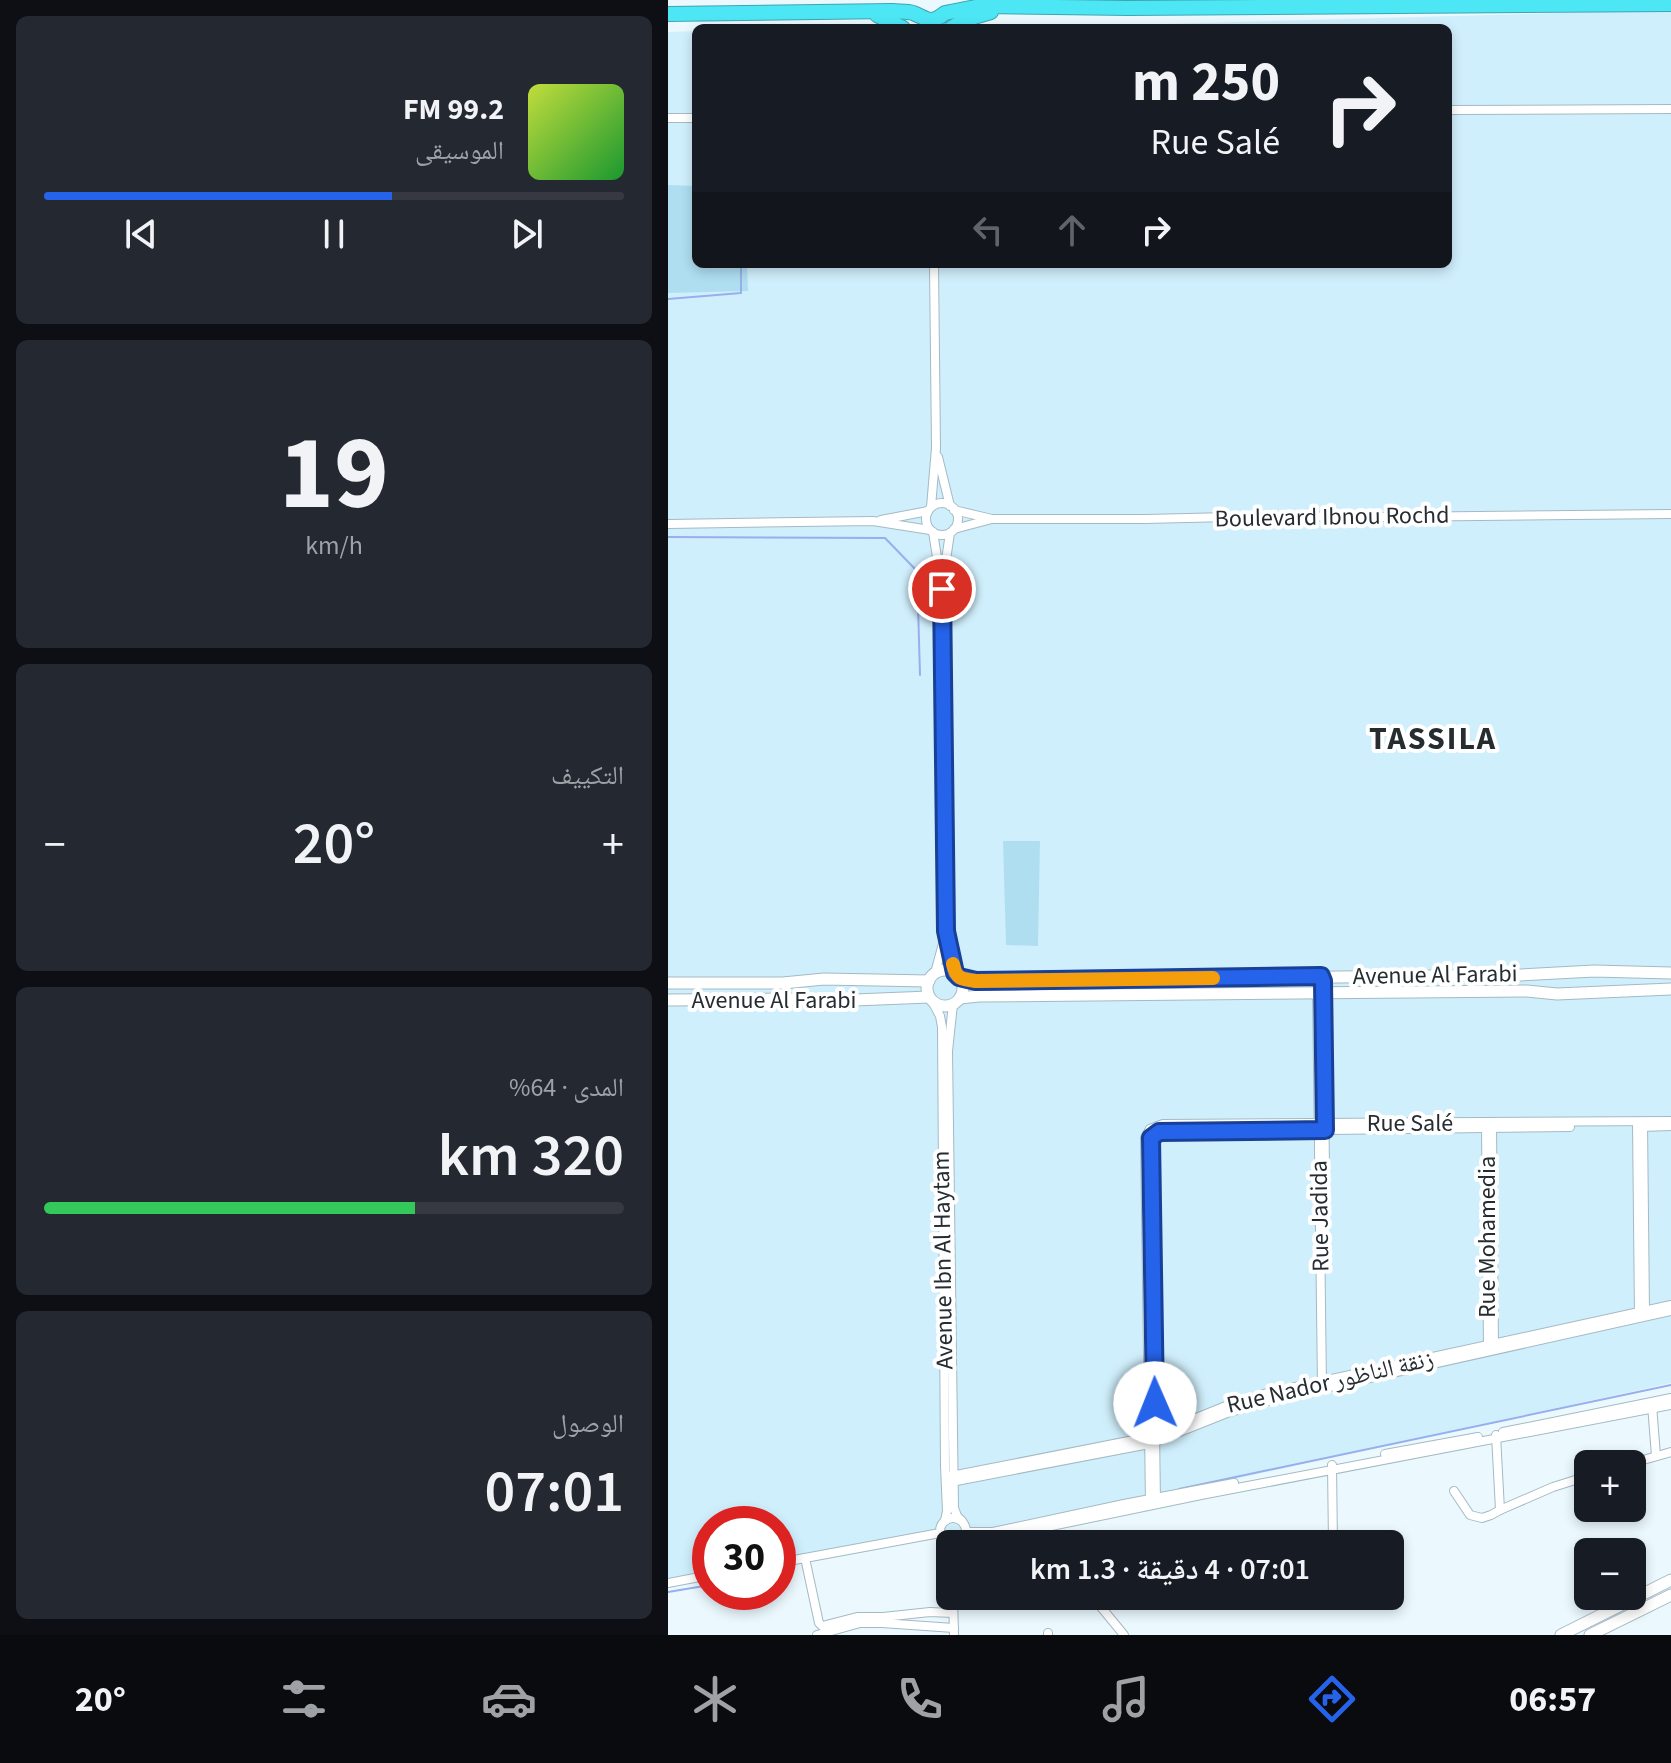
<!DOCTYPE html>
<html lang="ar">
<meta charset="utf-8">
<style>
body{margin:0;font-family:"Source Sans 3","Noto Naskh Arabic",sans-serif;background:#242831;color:#f1f3f6;direction:rtl;height:100vh;display:flex;flex-direction:column;font-size:30px;white-space:nowrap}
*{box-sizing:border-box;margin:0}
p{font-size:26px;color:#9ea1a6}
.icon{flex:none;width:44px;height:44px;fill:none;stroke:currentColor;stroke-width:2;stroke-linecap:round;stroke-linejoin:round}
.map{position:relative;flex:1;overflow:hidden;direction:ltr}
.panel{display:flex;flex-direction:column;gap:16px;padding:16px;background:#0d0f14;width:668px}
.panel>*{flex:none}
.top-card{position:absolute;left:24px;top:24px;width:760px;height:244px;border-radius:12px;box-shadow:0 4px 12px #0003;direction:rtl;background:#171b24;color:#f1f3f6;overflow:hidden}
.tools{position:absolute;left:906px;top:1450px;display:grid;gap:16px}
.tools a{display:grid;place-items:center;width:72px;height:72px;border-radius:12px;background:#171b24;box-shadow:0 4px 12px #0003;font-size:40px}
.speed{position:absolute;left:24px;top:1506px;display:flex;gap:16px;font-size:40px;font-weight:700;text-align:center}
.speed>*{display:grid;place-content:center;width:104px;height:104px;border-radius:50%;background:#171b24;box-shadow:0 4px 12px #0003;line-height:1}
.speed .limit{border:12px solid #d22;background:#fff;color:#111}
.pin{position:absolute;display:grid;place-items:center;width:68px;height:68px;color:#fff;margin:-34px;border:4px solid #fff;border-radius:50%;box-shadow:0 2px 8px #0007}
.me{position:absolute;width:88px;margin:-44px;rotate:359deg;stroke-linejoin:round;filter:drop-shadow(0 0 6px #0008)}
.turn{display:flex;align-items:center;gap:28px;height:168px;padding:0 40px;font-size:36px}
.turn .icon{width:104px;height:104px;stroke-width:2.5}
.turn b{display:block;font-size:56px;line-height:68px}
.lanes{display:flex;align-items:center;height:76px;padding:0 40px;background:#0003;justify-content:center;gap:40px;direction:ltr}
.lanes .off{opacity:.35}
.big{font-size:60px;font-weight:600;line-height:1.1}
.panel .tile{flex:1;display:flex;flex-direction:column;justify-content:center;gap:12px;min-width:0;padding:0 28px;border-radius:12px;background:#242831}
.panel .dial{align-items:center;gap:0}
.dial b{font-size:104px;line-height:1}
.song{display:flex;align-items:center;gap:24px}
.cover{width:96px;height:96px;border-radius:12px;background:linear-gradient(135deg,hsl(70 70% 55%),hsl(130 70% 35%))}
.played{height:8px;border-radius:4px;background:linear-gradient(90deg,#2563eb 60%,#363941 60%)}
.keys{display:flex;justify-content:space-around;direction:ltr}
.heat{display:flex;justify-content:space-between;align-items:center;font-size:44px;direction:ltr}
.charge{height:12px;border-radius:6px;background:linear-gradient(90deg,#34c759 64%,#363941 0)}
.trip{position:absolute;left:268px;top:1530px;width:468px;height:80px;border-radius:12px;background:#171b24;box-shadow:0 4px 12px #0003;font-weight:600;line-height:80px;text-align:center;direction:rtl}
.dock{display:flex;height:128px;justify-content:space-around;align-items:center;background:#090b0e;color:#9ea1a6}
.dock .icon{width:56px;height:56px}
.dock .active{color:#2563eb}
.dock b{font-size:36px;color:#f1f3f6}
main{display:flex;flex:1;min-height:0}
.map>svg:first-child{display:block}
</style>
<main>
<div class="map">
<svg width="1003" height="1635" viewBox="0 0 1003 1635">
<rect width="100%" height="100%" fill="#ebf9ff"/>
<!-- built -->
<path fill="#d0effc" d="M1003,10V1383L325,1532L285,1533L110,1560V1524H42V1572L0,1579V32L28,31V264H780V28H260L458,25Z"/>
<!-- green -->
<g fill="#afdef1">
<path d="M0,185L28,186V264H79L80,291L0,293Z"/>
<path d="M335,841H372L370,946L338,945Z"/>
</g>
<g fill="none" stroke-linecap="round" stroke-linejoin="round">
<!-- stream -->
<g stroke="#97afec" stroke-width="2">
<path d="M0,299L73,293V264"/>
<path d="M0,537L217,538L249,571L252,675"/>
<path d="M511,1489L1003,1385"/>
<path d="M0,1592L42,1585"/>
</g>
<defs>
<g id="street">
<path d="M780,110L1003,109"/>
<path d="M0,118H28"/>
<path d="M270,457L282,506"/>
<circle cx="274" cy="519" r="16"/>
<path d="M263,507L268,448L266,264"/>
<path d="M286,510L324,519"/>
<path d="M213,520L260,511"/>
<path d="M0,524L205,521L262,530"/>
<path d="M286,529L324,519H477L603,516L716,517L1003,514"/>
<path d="M265,532L274,589L278,931L287,973"/>
<path d="M275,580L282,533"/>
<path d="M267,973L277,936"/>
<path d="M653,976L649,989L654,1386"/>
<path d="M655,989L657,1171"/>
<path d="M264,1001L272,1016L274,1027L277,1466L279,1511L277,1521"/>
<path d="M285,1004L280,1051L286,1508L289,1516L294,1521"/>
<path d="M969,1122L971,1317"/>
<path d="M975,1122L977,1312"/>
<path d="M818,1123L820,1350"/>
<path d="M824,1123L826,1349"/>
<path d="M972,1127L1003,1126"/>
<path d="M482,1129L495,1124L1003,1121"/>
<path d="M487,1133L491,1132L902,1127"/>
<path d="M487,1133L483,1138L488,1503"/>
<path d="M984,1405L988,1456"/>
<path d="M835,1432L1003,1398"/>
<path d="M828,1435L832,1510"/>
<path d="M717,1454L810,1437"/>
<path d="M961,1464L1003,1452"/>
<path d="M664,1465L665,1544"/>
<path d="M278,1477L481,1437L563,1404L599,1393L1003,1305"/>
<path d="M278,1483L481,1444L559,1413L603,1400L1003,1311"/>
<path d="M786,1491L802,1515L814,1518L823,1515L832,1510L885,1487L920,1476"/>
<path d="M482,1503L477,1138L482,1129"/>
<circle cx="285" cy="1531" r="13"/>
<path d="M298,1532H325L456,1504L566,1483"/>
<path d="M295,1540L326,1538L533,1495L1003,1405"/>
<path d="M137,1558L151,1623L154,1626L189,1617H215L262,1612L285,1613"/>
<path d="M110,1563L272,1533"/>
<path d="M0,1583L42,1575"/>
<path d="M285,1596L286,1635"/>
<path d="M424,1596L456,1635"/>
<path d="M149,1635L192,1623H214L286,1628"/>
<path d="M380,1635V1633"/>
</g>
<g id="secondary">
<circle cx="277" cy="988" r="18"/>
<path d="M291,977L308,981L853,975L926,971L1003,973"/>
<path d="M0,983H115L156,979L261,981"/>
<path d="M292,998L311,996L859,991L889,994L1003,989"/>
<path d="M0,1000L135,999L162,1001L261,997"/>
<path d="M893,1635L1003,1580"/>
<path d="M922,1635L1003,1595"/>
</g>
<g id="highway">
<path d="M0,14L224,11C230,12 239,11 245,13C260,19 262,25 277,13L313,6L460,8L1003,4"/>
<path d="M209,15L235,28"/>
<path d="M283,28L299,19L323,12"/>
</g>
</defs>
<!-- street casing -->
<use href="#street" stroke="#a4bac3" stroke-width="10"/>
<!-- secondary casing -->
<use href="#secondary" stroke="#a4bac3" stroke-width="13"/>
<!-- highway casing -->
<use href="#highway" stroke="#3fa5b0" stroke-width="16"/>
<!-- street -->
<use href="#street" stroke="#fff" stroke-width="8"/>
<!-- secondary -->
<use href="#secondary" stroke="#fff" stroke-width="11"/>
<!-- highway -->
<use href="#highway" stroke="#4de6f5" stroke-width="14"/>
</g>
<g fill="none" stroke-linecap="round" stroke-linejoin="round">
<defs>
<path id="route" d="M274,589L278,931L287,973L291,977L308,981L653,976L655,981L657,1130L491,1132L483,1138L487,1403"/>
</defs>
<!-- route casing -->
<use href="#route" stroke="#184099" stroke-width="20"/>
<!-- route -->
<use href="#route" stroke="#2563eb" stroke-width="14"/>
<!-- slow -->
<path stroke="#f59e0b" stroke-width="14" d="M285,964C288,979 293,979 308,981L545,978"/>
</g>
<g text-anchor="middle" dominant-baseline="central" stroke-width="8" stroke-linejoin="round" paint-order="stroke">
<!-- street labels -->
<g font-size="24" fill="#252d31" stroke="#fff">
<text transform="translate(664 517) rotate(-1)">Boulevard Ibnou Rochd</text>
<text transform="translate(767 975) rotate(-1)">Avenue Al Farabi</text>
<text x="106" y="1000">Avenue Al Farabi</text>
<text x="742" y="1123">Rue Salé</text>
<text transform="translate(652 1216) rotate(-91)">Rue Jadida</text>
<text transform="translate(819 1237) rotate(-90)">Rue Mohamedia</text>
<text transform="translate(275 1260) rotate(-91)">Avenue Ibn Al Haytam</text>
<text transform="translate(662 1382) rotate(-13)">Rue Nador زنقة الناظور</text>
</g>
<!-- district labels -->
<g font-size="32" font-weight="bold" letter-spacing="2" fill="#252d31" stroke="#fff">
<text x="765" y="739">TASSILA</text>
</g>
</g>
</svg>
<div class="tools">
<a>+</a>
<a>−</a>
</div>
<div class="speed"><div class="limit">30</div></div>
<div class="pin" style="left:274px;top:589px;background:#d93025"><svg class="icon" aria-label="arrive" viewBox="0 0 24 24"><path d="M6 21V4h12l-3 4 3 4H6"/></svg></div>
<svg class="me" style="left:487px;top:1403px" viewBox="-20 -20 40 40"><circle r="19" fill="#fff"/><path d="M0-13L10 11 0 6-10 11z" fill="#2563eb"/></svg>
<div class="trip">07:01 · 4 دقيقة · 1.3 km</div>
<div class="top-card">
<div class="turn"><svg class="icon" aria-label="right" viewBox="0 0 24 24"><path d="M7 20v-9h11M14 6l5 5-5 5"/></svg><div><b>250 m</b>Rue Salé</div></div>
<div class="lanes"><svg class="icon off" aria-label="left" viewBox="0 0 24 24"><path d="M17 20v-9H6M10 6l-5 5 5 5"/></svg><svg class="icon off" aria-label="ahead" viewBox="0 0 24 24"><path d="M12 20V5M6 11l6-6 6 6"/></svg><svg class="icon" aria-label="right" viewBox="0 0 24 24"><path d="M7 20v-9h11M14 6l5 5-5 5"/></svg></div>
</div>
</div>
<section class="panel">
<div class="tile">
<div class="song"><i class="cover"></i><div><b>99.2 FM</b><p>الموسيقى</p></div></div>
<div class="played"></div>
<div class="keys"><svg class="icon" aria-label="previous" viewBox="0 0 24 24"><path d="M18 5L8 12l10 7zM5 5v14"/></svg><svg class="icon" aria-label="pause" viewBox="0 0 24 24"><path d="M8 5v14M16 5v14"/></svg><svg class="icon" aria-label="next" viewBox="0 0 24 24"><path d="M6 5l10 7-10 7zM19 5v14"/></svg></div>
</div>
<div class="tile dial"><b>19</b><p>km/h</p></div>
<div class="tile"><p>التكييف</p>
<div class="heat"><a>−</a><b class="big">20°</b><a>+</a></div>
</div>
<div class="tile"><p>المدى · 64%</p><b class="big">320 km</b><div class="charge"></div></div>
<div class="tile"><p>الوصول</p><b class="big">07:01</b></div>
</section>
</main>
<nav class="dock">
<b>06:57</b>
<svg class="icon active" aria-label="directions" viewBox="0 0 24 24"><path d="M12 3l9 9-9 9-9-9zM9 14v-3h6M13 9l2 2-2 2"/></svg>
<svg class="icon" aria-label="music" viewBox="0 0 24 24"><path d="M9 18V5l10-2v13"/><circle cx="6" cy="18" r="3"/><circle cx="16" cy="16" r="3"/></svg>
<svg class="icon" aria-label="phone" viewBox="0 0 24 24"><path d="M5 4h4l2 5-3 2q2 4 5 5l2-3 5 2v4C11 20 4 13 5 4z"/></svg>
<svg class="icon" aria-label="climate" viewBox="0 0 24 24"><path d="M12 3v18M4 7l16 10M4 17L20 7"/></svg>
<svg class="icon" aria-label="car" viewBox="0 0 24 24"><path d="M5 17H2v-5l4-1 3-4h7l3 4 3 1v5h-3M9 17h6M6 11h13"/><circle cx="7" cy="17" r="2"/><circle cx="17" cy="17" r="2"/></svg>
<svg class="icon" aria-label="filters" viewBox="0 0 24 24"><path d="M4 7h16M4 17h16"/><circle cx="9" cy="7" r="2"/><circle cx="15" cy="17" r="2"/></svg>
<b>20°</b>
</nav>
